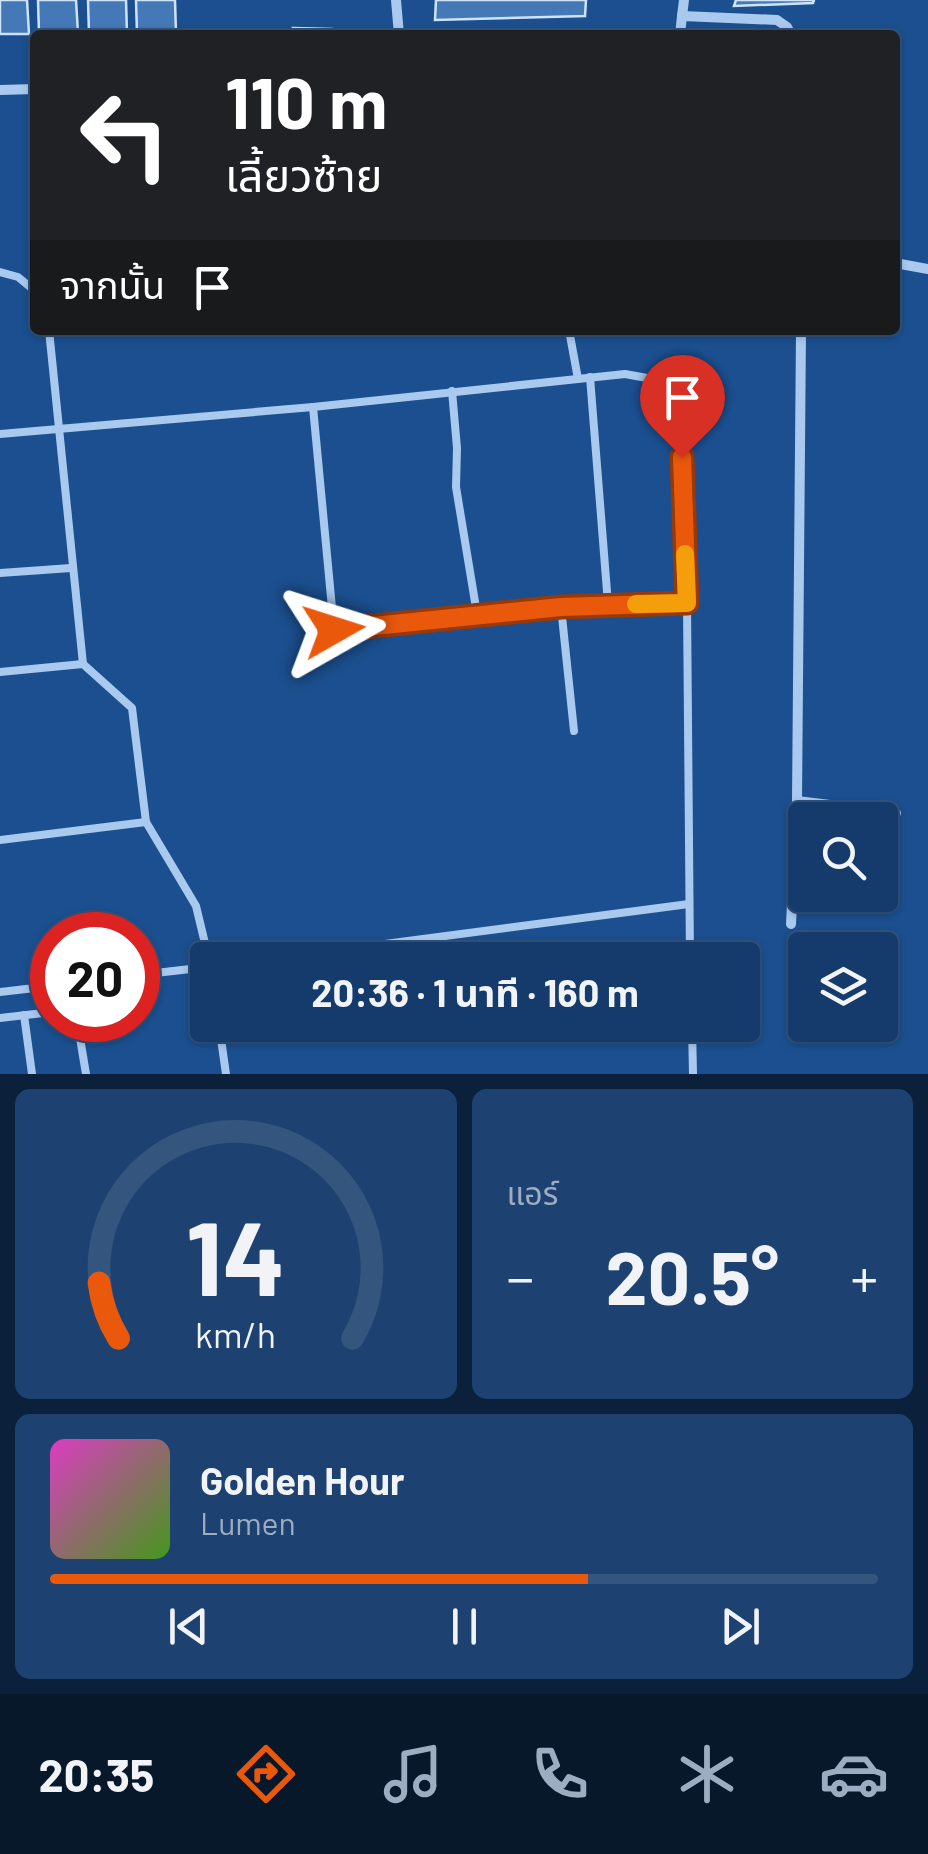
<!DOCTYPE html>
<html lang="th">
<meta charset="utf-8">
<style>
body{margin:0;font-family:Barlow,"Noto Sans Thai",sans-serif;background:#1d4271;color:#f1f3f6;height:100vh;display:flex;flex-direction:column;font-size:38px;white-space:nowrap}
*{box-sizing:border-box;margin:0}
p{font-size:32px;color:#9dadc1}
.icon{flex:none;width:55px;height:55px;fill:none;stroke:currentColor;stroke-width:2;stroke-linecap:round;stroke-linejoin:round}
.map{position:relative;height:1074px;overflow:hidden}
.details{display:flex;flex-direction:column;gap:15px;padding:15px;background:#0b203b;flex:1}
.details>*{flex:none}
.guide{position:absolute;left:30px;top:30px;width:870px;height:305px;border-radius:10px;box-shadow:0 2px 8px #0004,0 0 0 2px #33557e;background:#202124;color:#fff;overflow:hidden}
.controls{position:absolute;left:788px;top:802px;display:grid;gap:20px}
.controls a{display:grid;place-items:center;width:110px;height:110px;border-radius:10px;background:#143b6b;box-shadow:0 2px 8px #0004,0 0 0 2px #33557e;font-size:50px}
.speed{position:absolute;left:30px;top:912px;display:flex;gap:20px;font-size:50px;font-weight:700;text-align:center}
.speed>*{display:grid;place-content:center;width:130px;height:130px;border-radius:50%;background:#143b6b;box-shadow:0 2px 8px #0004,0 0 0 2px #33557e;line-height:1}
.speed .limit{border:15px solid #d22;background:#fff;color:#111}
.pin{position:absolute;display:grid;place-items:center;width:85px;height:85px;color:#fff;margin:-102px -42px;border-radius:50% 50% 50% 0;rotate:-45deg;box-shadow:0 0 10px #0007}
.pin .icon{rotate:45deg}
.me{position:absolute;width:110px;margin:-55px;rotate:84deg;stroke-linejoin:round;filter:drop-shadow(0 0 8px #0008)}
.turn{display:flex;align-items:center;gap:35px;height:210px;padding:0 30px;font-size:45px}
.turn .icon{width:130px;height:130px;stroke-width:2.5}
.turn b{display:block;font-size:70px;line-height:85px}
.then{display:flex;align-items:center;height:95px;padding:0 30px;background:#0003;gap:20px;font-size:38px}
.big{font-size:75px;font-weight:700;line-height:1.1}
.details .tile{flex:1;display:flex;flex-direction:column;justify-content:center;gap:15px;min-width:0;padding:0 35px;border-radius:15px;background:#1d4271}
.details .dial{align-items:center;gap:0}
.dial svg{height:260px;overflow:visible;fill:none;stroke:#33557e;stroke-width:7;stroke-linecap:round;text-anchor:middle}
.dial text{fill:#f1f3f6;stroke:none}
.song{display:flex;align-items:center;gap:30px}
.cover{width:120px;height:120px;border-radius:15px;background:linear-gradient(135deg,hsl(310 70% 55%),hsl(100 70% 35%))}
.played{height:10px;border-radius:5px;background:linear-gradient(90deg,#ea580c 65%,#33557e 65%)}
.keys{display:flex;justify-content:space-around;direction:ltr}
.heat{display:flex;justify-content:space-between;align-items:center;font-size:55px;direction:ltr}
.details .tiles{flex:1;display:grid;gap:15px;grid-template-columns:1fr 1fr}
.tile:last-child{grid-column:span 2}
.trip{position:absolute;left:190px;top:942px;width:570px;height:100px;border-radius:10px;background:#143b6b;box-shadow:0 2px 8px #0004,0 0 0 2px #33557e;font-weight:700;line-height:100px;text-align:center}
.tab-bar{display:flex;height:160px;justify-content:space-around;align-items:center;background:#08182b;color:#9dadc1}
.tab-bar .icon{width:70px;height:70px}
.tab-bar .selected{color:#ea580c}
.tab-bar b{font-size:45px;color:#f1f3f6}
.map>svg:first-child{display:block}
</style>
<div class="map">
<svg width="928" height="1074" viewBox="0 0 928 1074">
<rect width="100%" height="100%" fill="#1b4f8f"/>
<!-- building -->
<g fill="#4478b7" stroke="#cfe3fa" stroke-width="2.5">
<path d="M0,0H27L29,34H0Z"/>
<path d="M38,0H76L78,33H39Z"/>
<path d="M88,0H126L127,34H89Z"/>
<path d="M136,0H175L176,34H137Z"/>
<path d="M436,0H586L585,16L435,20Z"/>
<path d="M736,0H814L813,3L734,6Z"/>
<path d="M293,28L332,29V35H294Z"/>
</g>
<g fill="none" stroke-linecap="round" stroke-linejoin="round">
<!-- service -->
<g stroke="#a9c9ee" stroke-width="8">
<path d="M0,272L18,277L35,291"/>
<path d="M49,330L83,664L132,708L146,822L196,906L209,960"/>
<path d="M569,330L578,379"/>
<path d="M590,377L608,604"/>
<path d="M452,391L457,448L456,487L477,614"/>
<path d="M313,407L334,629L561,607L687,603"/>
<path d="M0,434L313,407L625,374L680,384L687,603L690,960"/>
<path d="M0,573L71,568"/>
<path d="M561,607L574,731"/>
<path d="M0,672L83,664"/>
<path d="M0,840L146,822"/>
<path d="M263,960L689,904"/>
<path d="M138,975L208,967"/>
<path d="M0,992L52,986"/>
<path d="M24,1015L32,1074"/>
<path d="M0,1018L52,1012"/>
<path d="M77,1020L86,1074"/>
<path d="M219,1025L226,1074"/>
<path d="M692,1025L693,1074"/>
</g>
<!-- minor -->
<g stroke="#a9c9ee" stroke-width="10">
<path d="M396,0L399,35"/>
<path d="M684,0L682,16L777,20L787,27L791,35"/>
<path d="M680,35L682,16"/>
<path d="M0,90L35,89"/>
<path d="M895,263L928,269"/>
<path d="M797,801L896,813"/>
<path d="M791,924L797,801L801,330"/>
</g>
</g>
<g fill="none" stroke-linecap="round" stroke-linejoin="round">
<defs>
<path id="route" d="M334,630L561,607L687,603L682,457"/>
</defs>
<!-- route casing -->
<use href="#route" stroke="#983908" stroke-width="25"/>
<!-- route -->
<use href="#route" stroke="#ea580c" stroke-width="18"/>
<!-- slow -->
<path stroke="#f59e0b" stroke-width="18" d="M636,604L687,603L685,554"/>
</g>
</svg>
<div class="controls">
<a><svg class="icon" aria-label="search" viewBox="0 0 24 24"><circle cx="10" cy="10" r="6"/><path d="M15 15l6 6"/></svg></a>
<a><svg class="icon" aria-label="layers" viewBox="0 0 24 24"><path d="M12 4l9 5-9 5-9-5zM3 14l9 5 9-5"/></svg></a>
</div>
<div class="speed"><div class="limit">20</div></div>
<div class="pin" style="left:682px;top:457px;background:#d93025"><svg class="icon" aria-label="arrive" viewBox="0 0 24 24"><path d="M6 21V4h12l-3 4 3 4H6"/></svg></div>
<svg class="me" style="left:334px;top:630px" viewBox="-20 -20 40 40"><path d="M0-17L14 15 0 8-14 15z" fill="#ea580c" stroke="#fff" stroke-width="4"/></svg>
<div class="trip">20:36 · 1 นาที · 160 m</div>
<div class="guide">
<div class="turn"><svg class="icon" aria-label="left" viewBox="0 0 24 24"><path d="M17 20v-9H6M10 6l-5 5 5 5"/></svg><div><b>110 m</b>เลี้ยวซ้าย</div></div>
<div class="then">จากนั้น<svg class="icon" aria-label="arrive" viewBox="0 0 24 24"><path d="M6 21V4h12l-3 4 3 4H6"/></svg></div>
</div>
</div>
<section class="details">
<div class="tiles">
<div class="tile dial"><svg viewBox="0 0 100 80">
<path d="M14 69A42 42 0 1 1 86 69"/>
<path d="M14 69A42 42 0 0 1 8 52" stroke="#ea580c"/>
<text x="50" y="56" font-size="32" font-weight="700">14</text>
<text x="50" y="72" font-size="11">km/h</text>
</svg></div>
<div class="tile"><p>แอร์</p>
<div class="heat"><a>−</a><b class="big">20.5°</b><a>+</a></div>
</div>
<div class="tile">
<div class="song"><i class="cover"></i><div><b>Golden Hour</b><p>Lumen</p></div></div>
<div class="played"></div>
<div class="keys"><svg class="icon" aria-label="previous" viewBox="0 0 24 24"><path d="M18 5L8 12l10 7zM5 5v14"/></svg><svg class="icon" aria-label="pause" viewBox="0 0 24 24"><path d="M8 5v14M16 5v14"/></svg><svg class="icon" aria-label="next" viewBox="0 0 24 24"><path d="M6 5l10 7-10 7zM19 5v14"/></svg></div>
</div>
</div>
</section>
<nav class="tab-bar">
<b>20:35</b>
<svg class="icon selected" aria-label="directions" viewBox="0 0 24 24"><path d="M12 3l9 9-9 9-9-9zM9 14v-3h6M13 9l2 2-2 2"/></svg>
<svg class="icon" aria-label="music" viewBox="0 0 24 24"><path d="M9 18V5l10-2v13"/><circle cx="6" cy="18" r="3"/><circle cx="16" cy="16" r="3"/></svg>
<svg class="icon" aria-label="phone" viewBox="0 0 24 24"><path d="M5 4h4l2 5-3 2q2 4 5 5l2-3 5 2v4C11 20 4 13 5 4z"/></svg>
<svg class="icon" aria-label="climate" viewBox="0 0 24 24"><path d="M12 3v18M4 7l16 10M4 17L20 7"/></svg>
<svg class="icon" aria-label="car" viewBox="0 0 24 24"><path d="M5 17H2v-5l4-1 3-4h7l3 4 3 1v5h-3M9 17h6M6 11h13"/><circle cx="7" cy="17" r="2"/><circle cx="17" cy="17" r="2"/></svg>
</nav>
